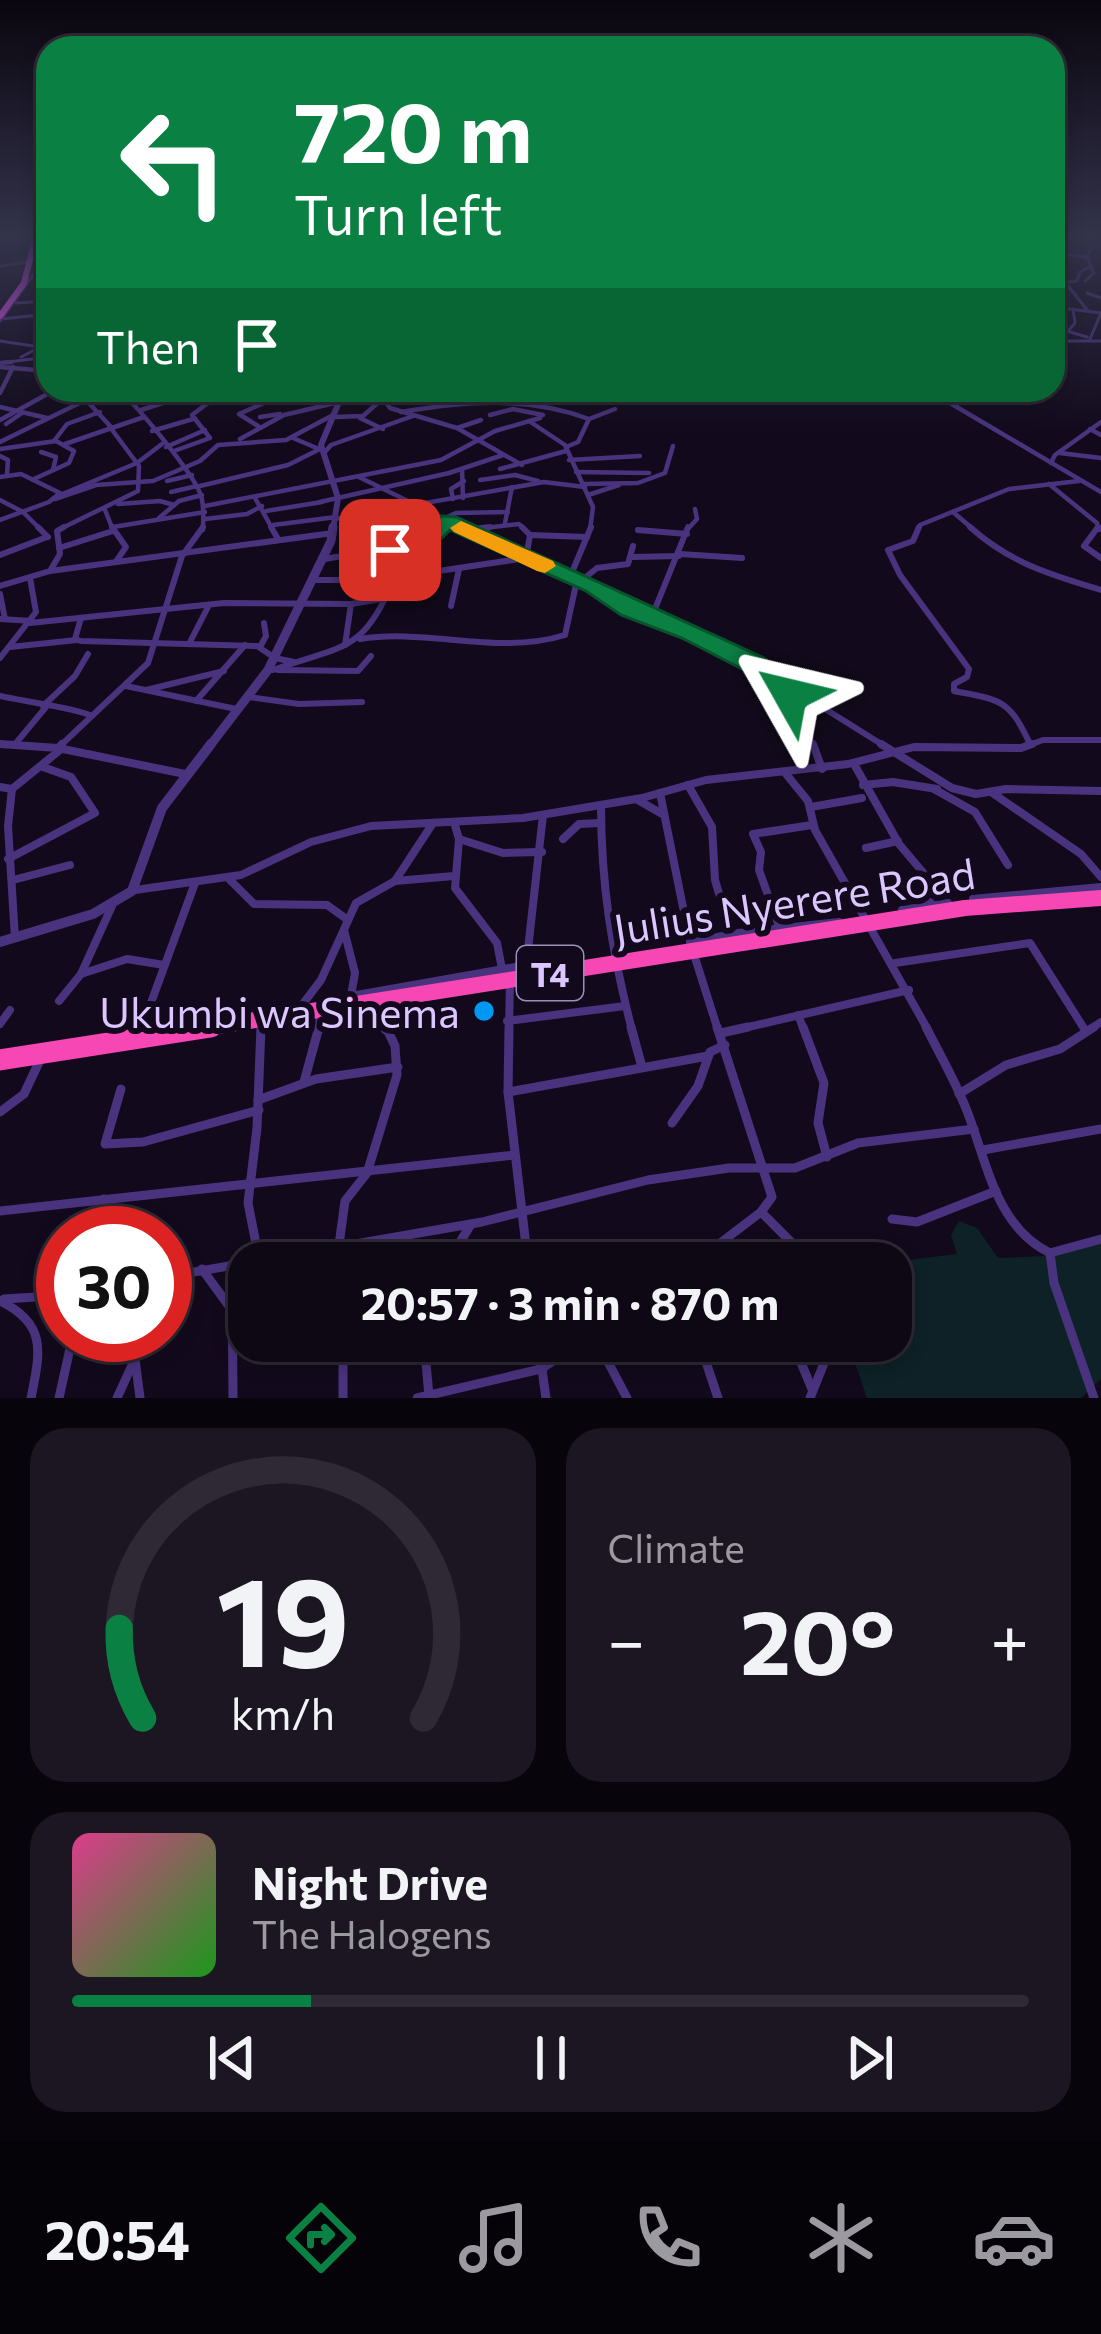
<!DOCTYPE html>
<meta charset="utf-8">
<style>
body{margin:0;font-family:Commissioner,sans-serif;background:#1c1622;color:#f1f3f6;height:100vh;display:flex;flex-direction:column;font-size:45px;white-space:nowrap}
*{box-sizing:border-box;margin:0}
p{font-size:39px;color:#9b9aa0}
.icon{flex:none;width:66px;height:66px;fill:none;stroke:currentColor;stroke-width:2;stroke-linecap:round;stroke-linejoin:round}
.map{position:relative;height:1398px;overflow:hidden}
.sheet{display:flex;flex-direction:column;gap:30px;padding:30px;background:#08040c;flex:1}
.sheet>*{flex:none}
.hud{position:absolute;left:36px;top:36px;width:1029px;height:366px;border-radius:36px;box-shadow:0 6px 18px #0003,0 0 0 3px #2e2934;background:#0b8043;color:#fff;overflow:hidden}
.speed{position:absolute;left:36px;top:1206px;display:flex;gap:24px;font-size:60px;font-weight:700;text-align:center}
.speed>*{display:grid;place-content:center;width:156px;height:156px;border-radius:50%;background:#0e0815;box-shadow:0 6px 18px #0003,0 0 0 3px #2e2934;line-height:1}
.speed .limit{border:18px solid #d22;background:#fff;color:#111}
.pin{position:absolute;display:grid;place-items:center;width:102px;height:102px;color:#fff;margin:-51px;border-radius:24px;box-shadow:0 6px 18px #0006}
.me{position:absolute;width:132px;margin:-66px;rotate:307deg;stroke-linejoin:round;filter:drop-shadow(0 0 9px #0008)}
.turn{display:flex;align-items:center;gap:42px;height:252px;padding:0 60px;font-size:54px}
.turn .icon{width:156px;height:156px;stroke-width:2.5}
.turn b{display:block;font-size:84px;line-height:102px}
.then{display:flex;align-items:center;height:114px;padding:0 60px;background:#0003;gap:24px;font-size:45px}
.big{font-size:90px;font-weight:700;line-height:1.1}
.sheet .tile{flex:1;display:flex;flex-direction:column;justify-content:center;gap:18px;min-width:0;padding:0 42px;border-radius:36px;background:#1c1622}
.sheet .dial{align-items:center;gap:0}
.dial svg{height:312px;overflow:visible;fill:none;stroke:#2e2934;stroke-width:7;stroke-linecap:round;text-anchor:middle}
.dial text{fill:#f1f3f6;stroke:none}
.song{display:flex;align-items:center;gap:36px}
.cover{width:144px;height:144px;border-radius:18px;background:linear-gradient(135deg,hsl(330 70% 55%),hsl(120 70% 35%))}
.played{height:12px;border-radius:6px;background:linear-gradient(90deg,#0b8043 25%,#2e2934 25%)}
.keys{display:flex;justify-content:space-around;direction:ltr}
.heat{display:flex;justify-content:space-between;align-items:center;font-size:66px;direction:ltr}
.sheet .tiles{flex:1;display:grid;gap:30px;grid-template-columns:1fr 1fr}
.tile:last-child{grid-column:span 2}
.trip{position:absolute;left:228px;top:1242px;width:684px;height:120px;border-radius:36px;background:#0e0815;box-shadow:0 6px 18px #0003,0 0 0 3px #2e2934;font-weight:700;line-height:120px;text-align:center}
.dock{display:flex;height:192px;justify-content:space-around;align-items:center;background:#060308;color:#9b9aa0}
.dock .icon{width:84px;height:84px}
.dock .current{color:#0b8043}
.dock b{font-size:54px;color:#f1f3f6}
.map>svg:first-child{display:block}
</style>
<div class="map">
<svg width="1101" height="1398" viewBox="0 0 1101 1398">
<rect width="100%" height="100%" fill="#120a1c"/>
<!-- green -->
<path fill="#0d2127" d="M959,1221L977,1228L998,1258L1046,1256L1101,1243V1379L1081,1398H867L850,1348L891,1341V1329L902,1319L891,1290V1263H882L957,1254L951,1235Z"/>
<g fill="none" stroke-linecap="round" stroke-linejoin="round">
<!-- minor-far4 -->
<g stroke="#4a337e" stroke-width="3">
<path d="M1053,253L1087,257L1091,248L1101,246"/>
<path d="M0,266L34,261"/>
<path d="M36,271L48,267"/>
<path d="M33,277L48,276"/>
<path d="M1053,279L1069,287L1088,311"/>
<path d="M1085,281L1094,273L1087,257"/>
<path d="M1061,283L1077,281L1080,272L1091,266"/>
<path d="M1087,293L1101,298"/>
<path d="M16,303L48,301"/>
<path d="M1053,307L1101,313"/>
<path d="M2,319L48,314"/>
<path d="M0,321L36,271L42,236"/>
<path d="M1053,327L1087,337"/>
<path d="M1068,331L1075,323L1073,309"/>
<path d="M1090,339L1101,313"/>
<path d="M0,341L40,347"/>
<path d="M1053,341H1101"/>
<path d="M21,357L48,343"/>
<path d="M0,363L48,357"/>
</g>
<!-- minor-far3 -->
<g stroke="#4a337e" stroke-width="4.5">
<path d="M0,363L11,362"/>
<path d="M0,367L48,371"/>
<path d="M118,390C135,402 193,474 200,493C205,505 203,518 203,530"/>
<path d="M377,390L390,408L457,428L522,465"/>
<path d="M928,390L1101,492"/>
<path d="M0,393L13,367"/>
<path d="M48,393L88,402L111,427"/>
<path d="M208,403L299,390"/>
<path d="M0,407L47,418"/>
<path d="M141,410L194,393"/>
<path d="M401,412C466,401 526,396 589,419"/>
<path d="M490,415L513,409L543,415"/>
<path d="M260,417L280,414"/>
<path d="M334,417L363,416L381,400"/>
<path d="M360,418L383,429"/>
<path d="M0,420L51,392"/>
<path d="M529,421L565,445L593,507L590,530"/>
<path d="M6,424L22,413"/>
<path d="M258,426L239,414L268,401L269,396"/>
<path d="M457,428L481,420"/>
<path d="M1090,429L1101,435"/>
<path d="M152,431L193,419"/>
<path d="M293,438L319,449"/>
<path d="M240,439L284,415L339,402"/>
<path d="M54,441L67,424L100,412"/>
<path d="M0,442L106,390"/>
<path d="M65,444L144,417"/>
<path d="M166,447L205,430"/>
<path d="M566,447L578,442L589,419L615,409"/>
<path d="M0,449L56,441L74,451L69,463L34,479"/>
<path d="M174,451L210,438L192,415L209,402L190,390"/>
<path d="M41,452L56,457L53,470"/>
<path d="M324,453L331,445L413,416"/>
<path d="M1060,453L1101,458"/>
<path d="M0,456L8,460L7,474"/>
<path d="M569,460L640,456"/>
<path d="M137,463L162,444"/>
<path d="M1051,463L1055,455L1101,422"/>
<path d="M462,469L463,498"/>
<path d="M500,469L566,451"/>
<path d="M576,472L649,473"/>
<path d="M0,477L21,474L60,493L49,502L0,520"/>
<path d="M359,477L467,530"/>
<path d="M480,480L515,475L538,481"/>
<path d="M167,481L192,475"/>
<path d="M584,484L638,483L665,473L673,446"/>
<path d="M1049,484L1097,523L1099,530"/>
<path d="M200,486L288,465L322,448"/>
<path d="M171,492L197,486"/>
<path d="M60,495L137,463"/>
<path d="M588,495L619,485"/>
<path d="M255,498L273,530"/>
<path d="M55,499L96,485L153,481L200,461L218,445L286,440L335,414"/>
<path d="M453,499L451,489L464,481"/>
<path d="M0,500L23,512L41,530"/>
<path d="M320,502L449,473L503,455"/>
<path d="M118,504L160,501L174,505"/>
<path d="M205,506L441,460L495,431L540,418"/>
<path d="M105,510L113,530"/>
<path d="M266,511L322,502"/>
<path d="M953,512L974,530"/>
<path d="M159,518L179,501L202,495"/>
<path d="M205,519L247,514L262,506"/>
<path d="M335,519L544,482L585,487"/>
<path d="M443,519L456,513L508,512"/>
<path d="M505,523L512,487"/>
<path d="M273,525L336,517"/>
<path d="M113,527L205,512"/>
<path d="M58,530L138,491L139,466L110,427"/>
<path d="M437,530L444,519"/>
<path d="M467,530L519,524L525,530"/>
<path d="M687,530L697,519L695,509"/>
<path d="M918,530L920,525L1009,489L1079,481"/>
</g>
<!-- minor-far2 -->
<g stroke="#4a337e" stroke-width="6">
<path d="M38,527L48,537"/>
<path d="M112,527L126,547L117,560"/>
<path d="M271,527L278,539"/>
<path d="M461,527L519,556"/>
<path d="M522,527L530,535"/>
<path d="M919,527L913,541L888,550L900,575L969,669L967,677L954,684V691C1001,700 1009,699 1030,744"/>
<path d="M970,527C1010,563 1051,575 1101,590"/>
<path d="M1098,527L1084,546L1101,558"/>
<path d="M467,530L490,527"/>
<path d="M638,530L687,534"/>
<path d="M59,548L113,531"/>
<path d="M394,551L395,576"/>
<path d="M680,554L742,558"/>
<path d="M0,555L47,537"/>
<path d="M633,557L679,556"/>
<path d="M526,558L530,535L587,537"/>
<path d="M325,559C362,550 413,561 439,527"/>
<path d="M50,571L333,533"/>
<path d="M570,577L591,527"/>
<path d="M360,578L371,550"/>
<path d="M311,580H378L526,558L755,665L886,747"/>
<path d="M581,581L597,568L628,564L633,546"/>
<path d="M0,586L50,571L60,554L57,531L64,527"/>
<path d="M0,594L5,619"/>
<path d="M451,606L459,569"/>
<path d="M647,617L655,609L688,527"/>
<path d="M81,618L75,639L81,641L257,646L275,658L294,662"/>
<path d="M0,619L32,621"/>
<path d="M30,623L224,603L351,604L387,598"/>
<path d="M360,639C428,628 498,656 565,635L577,580"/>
<path d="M189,644L209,605"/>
<path d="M345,645L351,604"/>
<path d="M10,647L77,640"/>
<path d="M260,647L266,636L264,623"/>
<path d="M0,658L36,612L30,578"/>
<path d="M273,670C342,645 364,654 394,578"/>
<path d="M278,670L358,671L371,656"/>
<path d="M126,686L236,709"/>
<path d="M146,690L224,671"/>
<path d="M792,692L790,701L814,747"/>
<path d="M0,696C25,702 73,707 92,716"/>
<path d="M249,697L299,704L362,702"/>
<path d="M196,701L245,645"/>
<path d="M43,706L75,676L88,654"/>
<path d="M16,743L46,707"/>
<path d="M0,744L42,747"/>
<path d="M59,747L148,663L182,556L203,527"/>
<path d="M1024,747L1043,740H1101"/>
</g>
<!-- minor-far1 -->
<g stroke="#4a337e" stroke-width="8">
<path d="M0,744L58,748L185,774"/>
<path d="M813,744L822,769"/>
<path d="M881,744L952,788L976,794L1006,789L1101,791"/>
<path d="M58,748L62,744"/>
<path d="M854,764L899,844L926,876L932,896L926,905"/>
<path d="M786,774L808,801L815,830L928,1030"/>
<path d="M688,785L712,827L715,880L731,934"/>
<path d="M863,785L893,782L937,789"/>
<path d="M0,787L12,789L8,826L15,938"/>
<path d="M12,789L60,750"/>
<path d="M934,789L975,812L1008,865"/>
<path d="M991,792L1081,854L1101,877"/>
<path d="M660,793L690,942L718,1030"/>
<path d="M636,799L664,815"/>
<path d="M601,805C601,884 612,953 632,1030"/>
<path d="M811,807L862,798"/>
<path d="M454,822L459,839L455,888L497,943L502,969"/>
<path d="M459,839L503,853L542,852"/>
<path d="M563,839L579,824L600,823"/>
<path d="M866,848L898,841"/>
<path d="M8,859L95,813L71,777L43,767"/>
<path d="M13,880L70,865"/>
<path d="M230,880L254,904L327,905L348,920"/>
<path d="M395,881L454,876"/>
<path d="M135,890L241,875L311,842L371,826L523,818L642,798L706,780L848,764L914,747L1021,748L1032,744"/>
<path d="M973,899L1101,887"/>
<path d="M902,910L948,903"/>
<path d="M779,926L759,870L761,852L753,834L812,825"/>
<path d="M344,930L355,973L351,996"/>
<path d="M738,933L839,922"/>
<path d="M690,942L734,934"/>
<path d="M895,963L1030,943L1085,1030"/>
<path d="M526,967L543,815"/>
<path d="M81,974L127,959L164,965"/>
<path d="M351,996L526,965"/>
<path d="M59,1001L81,974L112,906"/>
<path d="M299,1009L321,980L356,903L395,881L433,823"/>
<path d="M798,1015L804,1030"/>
<path d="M507,1021L625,1006"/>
<path d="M0,1024L10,1010"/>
<path d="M141,1030L195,883"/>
<path d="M261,1030L262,1023"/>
<path d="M319,1030L320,1014"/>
<path d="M385,1030L403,1000"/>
<path d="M509,1030L510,980"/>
<path d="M735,1030L909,990"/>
<path d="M1089,1030L1101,1022"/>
</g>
<!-- minor -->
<g stroke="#4a337e" stroke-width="9">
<path d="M509,1027L508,1092L528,1263"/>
<path d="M631,1027L642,1067"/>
<path d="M803,1027L824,1083L818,1123L827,1157"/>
<path d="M926,1027C940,1055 956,1082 967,1111C987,1162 996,1227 1050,1253L1101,1239"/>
<path d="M721,1033L748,1027"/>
<path d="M139,1034L142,1027"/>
<path d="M304,1082L319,1027"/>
<path d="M121,1089L105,1144L143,1142L259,1110"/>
<path d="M508,1092L708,1056"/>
<path d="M959,1094L1006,1065L1060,1049L1094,1027"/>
<path d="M258,1100L316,1079L398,1067"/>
<path d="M0,1112L24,1094L40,1060"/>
<path d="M672,1123L698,1086L710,1052L725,1045"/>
<path d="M983,1150L1101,1129"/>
<path d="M0,1211L514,1155"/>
<path d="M761,1212L812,1263"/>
<path d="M892,1219L917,1222L996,1191"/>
<path d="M90,1233L104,1199"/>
<path d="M339,1245L345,1201L367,1173L397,1075L395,1046L386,1027"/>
<path d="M342,1246V1263"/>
<path d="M1050,1253L1054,1283L1094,1398"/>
<path d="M259,1259L248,1203L257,1128L261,1027"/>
<path d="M447,1263L470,1226"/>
<path d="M694,1263L761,1212L772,1197L717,1027"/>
<path d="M232,1264L233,1398"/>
<path d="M202,1269L229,1306"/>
<path d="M165,1277L482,1222L648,1180L729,1168H795L858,1143L974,1129"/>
<path d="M52,1296L63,1278"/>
<path d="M4,1299L52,1296L56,1329L71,1344"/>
<path d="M0,1301C48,1324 40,1353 31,1398"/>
<path d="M132,1335L140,1398"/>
<path d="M343,1341V1398"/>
<path d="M424,1341L429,1396"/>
<path d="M538,1341L546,1398"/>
<path d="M597,1341L627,1398"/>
<path d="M699,1341L718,1398"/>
<path d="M792,1341L812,1389"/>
<path d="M59,1398L73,1335"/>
<path d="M117,1398L133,1363"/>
<path d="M417,1398L541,1369L583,1341"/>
<path d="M810,1398L833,1341"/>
</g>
<!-- tertiary-far2 -->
<path stroke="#4a337e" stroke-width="6" d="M333,530L338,498L321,445L339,402L363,390"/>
<!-- tertiary-far1 -->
<path stroke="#4a337e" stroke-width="9" d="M209,747L268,670L331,541L333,527"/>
<!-- tertiary -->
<path stroke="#4a337e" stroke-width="10" d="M0,942L93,914L132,891L162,808L211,744"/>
<!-- primary -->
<path stroke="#ed4dff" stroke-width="6" d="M0,316L24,283L36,236"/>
<!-- trunk-far1 -->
<path stroke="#f647b4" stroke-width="16" d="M192,1030L965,908L1101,898"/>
<!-- trunk -->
<path stroke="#f647b4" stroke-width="21" d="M0,1060L211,1027"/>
</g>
<!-- sky -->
<linearGradient id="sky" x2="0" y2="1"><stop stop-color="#0a060f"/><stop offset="0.55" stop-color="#33334b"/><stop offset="1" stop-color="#33334b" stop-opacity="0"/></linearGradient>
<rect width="1101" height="432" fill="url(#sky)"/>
<!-- route -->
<path fill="#0b8043" stroke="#07532c" stroke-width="3" d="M442,516L456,517L764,658L806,692L799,702H780L746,671L682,638L621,615L586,591L450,530L432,548L390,557L379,550L416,538Z"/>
<!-- slow -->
<path fill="#f59e0b" d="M461,521L553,561L556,566L545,573L537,571L454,532L450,528Z"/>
<!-- markers -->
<circle fill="#0097f1" stroke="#120a1c" stroke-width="4.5" cx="484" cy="1011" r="12"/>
<g text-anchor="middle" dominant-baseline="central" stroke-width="12" stroke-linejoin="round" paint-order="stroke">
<!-- shield labels -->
<rect fill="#120a1c" stroke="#9f8ebb" stroke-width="3" x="517" y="946" width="66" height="54" rx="9"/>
<g font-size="33" font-weight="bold" fill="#dcc6ff">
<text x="550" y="973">T4</text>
</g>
<!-- near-street labels -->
<g font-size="42" fill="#dcc6ff" stroke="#120a1c">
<text transform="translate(794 900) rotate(-9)">Julius Nyerere Road</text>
</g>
<!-- near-poi labels -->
<g font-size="42" fill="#dcc6ff" stroke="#120a1c" text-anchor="end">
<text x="460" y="1011">Ukumbi wa Sinema</text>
</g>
</g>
</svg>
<div class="speed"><div class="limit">30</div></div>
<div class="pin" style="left:390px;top:550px;background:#d93025"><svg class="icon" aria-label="arrive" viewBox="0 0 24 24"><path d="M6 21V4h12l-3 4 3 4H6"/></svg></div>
<svg class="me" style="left:790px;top:695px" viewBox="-20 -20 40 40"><path d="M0-17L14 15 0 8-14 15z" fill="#0b8043" stroke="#fff" stroke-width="4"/></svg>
<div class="trip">20:57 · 3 min · 870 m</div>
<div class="hud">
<div class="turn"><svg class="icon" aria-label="left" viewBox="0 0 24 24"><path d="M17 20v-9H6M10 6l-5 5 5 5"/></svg><div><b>720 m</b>Turn left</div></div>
<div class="then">Then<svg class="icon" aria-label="arrive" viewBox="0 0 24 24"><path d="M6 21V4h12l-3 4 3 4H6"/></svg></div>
</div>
</div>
<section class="sheet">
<div class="tiles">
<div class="tile dial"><svg viewBox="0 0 100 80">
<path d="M14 69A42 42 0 1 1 86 69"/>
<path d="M14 69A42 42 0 0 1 8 46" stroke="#0b8043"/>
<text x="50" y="56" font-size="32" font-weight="700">19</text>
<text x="50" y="72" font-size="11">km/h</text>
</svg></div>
<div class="tile"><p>Climate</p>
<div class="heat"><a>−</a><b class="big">20°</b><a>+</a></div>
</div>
<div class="tile">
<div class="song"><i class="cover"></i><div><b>Night Drive</b><p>The Halogens</p></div></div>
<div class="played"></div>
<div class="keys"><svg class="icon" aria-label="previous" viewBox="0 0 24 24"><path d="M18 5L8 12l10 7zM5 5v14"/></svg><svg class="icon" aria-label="pause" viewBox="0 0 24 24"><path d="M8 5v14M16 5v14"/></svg><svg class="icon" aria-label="next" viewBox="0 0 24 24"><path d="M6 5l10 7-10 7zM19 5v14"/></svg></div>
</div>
</div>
</section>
<nav class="dock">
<b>20:54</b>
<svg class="icon current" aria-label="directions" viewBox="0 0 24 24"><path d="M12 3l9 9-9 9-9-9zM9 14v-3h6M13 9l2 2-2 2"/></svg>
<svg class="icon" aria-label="music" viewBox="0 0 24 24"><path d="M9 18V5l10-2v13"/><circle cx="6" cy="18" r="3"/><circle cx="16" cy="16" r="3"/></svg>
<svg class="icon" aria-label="phone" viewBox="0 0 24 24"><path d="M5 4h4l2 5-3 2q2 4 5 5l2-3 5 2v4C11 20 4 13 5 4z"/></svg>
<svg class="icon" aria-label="climate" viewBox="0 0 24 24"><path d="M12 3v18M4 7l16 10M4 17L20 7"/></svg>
<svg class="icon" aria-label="car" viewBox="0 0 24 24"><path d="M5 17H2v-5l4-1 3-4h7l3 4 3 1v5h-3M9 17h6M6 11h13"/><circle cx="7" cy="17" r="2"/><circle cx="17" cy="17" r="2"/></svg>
</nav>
